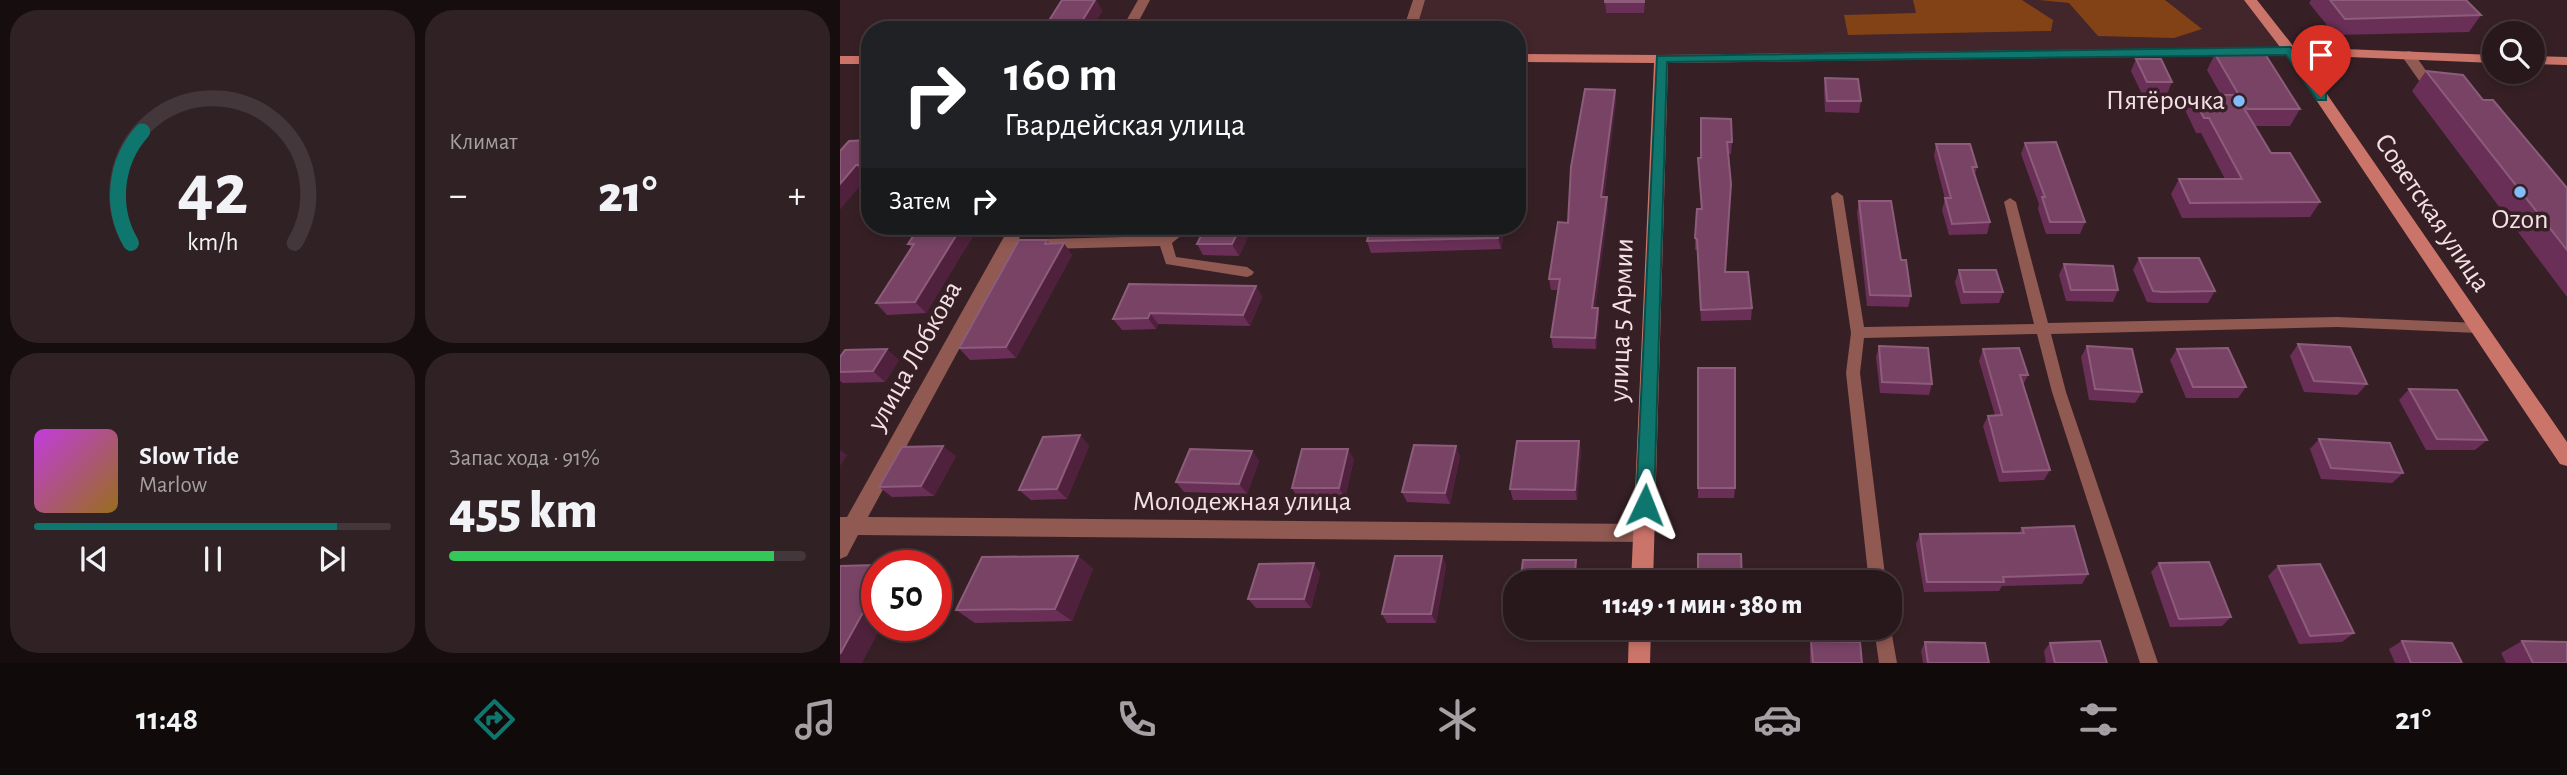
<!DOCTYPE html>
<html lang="ru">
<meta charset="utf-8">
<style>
body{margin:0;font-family:"Alegreya Sans",sans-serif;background:#302125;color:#f1f3f6;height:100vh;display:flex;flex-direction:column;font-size:26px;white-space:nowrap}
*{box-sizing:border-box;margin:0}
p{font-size:23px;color:#a5a0a3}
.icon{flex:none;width:38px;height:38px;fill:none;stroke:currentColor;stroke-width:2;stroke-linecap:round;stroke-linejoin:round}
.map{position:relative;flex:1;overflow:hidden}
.drawer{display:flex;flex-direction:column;gap:10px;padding:10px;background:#160d0f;width:840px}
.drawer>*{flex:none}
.top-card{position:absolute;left:21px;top:21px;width:665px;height:214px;border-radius:28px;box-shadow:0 4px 10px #0003,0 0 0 2px #44373b;background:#202124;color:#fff;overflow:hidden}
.fabs{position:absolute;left:1642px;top:21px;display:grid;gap:14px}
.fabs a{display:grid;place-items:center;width:63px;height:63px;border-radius:50%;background:#28181c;box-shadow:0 4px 10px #0003,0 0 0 2px #44373b;font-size:35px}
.speed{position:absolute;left:21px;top:550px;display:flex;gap:14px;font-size:35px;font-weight:700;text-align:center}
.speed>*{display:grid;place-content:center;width:91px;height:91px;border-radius:50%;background:#28181c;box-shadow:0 4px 10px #0003,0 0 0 2px #44373b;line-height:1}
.speed .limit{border:10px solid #d22;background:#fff;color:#111}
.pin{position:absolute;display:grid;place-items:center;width:60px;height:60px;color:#fff;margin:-72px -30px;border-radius:50% 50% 50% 0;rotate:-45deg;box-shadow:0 0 7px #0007}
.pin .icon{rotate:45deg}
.me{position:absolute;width:77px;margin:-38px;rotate:2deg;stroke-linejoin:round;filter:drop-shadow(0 0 5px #0008)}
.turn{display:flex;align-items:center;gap:24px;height:147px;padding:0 28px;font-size:32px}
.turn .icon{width:91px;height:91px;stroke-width:2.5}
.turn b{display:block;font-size:49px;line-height:60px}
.then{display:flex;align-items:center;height:66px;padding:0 28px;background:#0003;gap:14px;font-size:26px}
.big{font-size:52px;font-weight:800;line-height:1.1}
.drawer .card{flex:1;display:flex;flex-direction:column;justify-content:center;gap:10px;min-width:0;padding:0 24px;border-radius:28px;background:#302125}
.drawer .dial{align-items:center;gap:0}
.dial svg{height:182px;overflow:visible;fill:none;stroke:#44373b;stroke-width:7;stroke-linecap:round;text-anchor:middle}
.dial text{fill:#f1f3f6;stroke:none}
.song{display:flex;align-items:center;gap:21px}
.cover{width:84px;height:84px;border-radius:10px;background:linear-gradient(135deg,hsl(290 70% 55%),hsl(40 70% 35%))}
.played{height:7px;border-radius:4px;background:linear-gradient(90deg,#0f766e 85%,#44373b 85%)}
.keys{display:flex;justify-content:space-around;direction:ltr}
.heat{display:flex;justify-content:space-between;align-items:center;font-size:38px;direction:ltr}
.charge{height:10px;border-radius:5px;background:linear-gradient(90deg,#34c759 91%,#44373b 0)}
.drawer .tiles{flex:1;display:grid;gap:10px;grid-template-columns:repeat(2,1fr)}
.trip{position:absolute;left:663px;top:570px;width:399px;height:70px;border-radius:28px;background:#28181c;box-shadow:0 4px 10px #0003,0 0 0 2px #44373b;font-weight:800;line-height:70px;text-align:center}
.tab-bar{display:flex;height:112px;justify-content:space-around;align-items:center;background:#100a0b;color:#a5a0a3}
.tab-bar .icon{width:49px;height:49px}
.tab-bar .current{color:#0f766e}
.tab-bar b{font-size:32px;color:#f1f3f6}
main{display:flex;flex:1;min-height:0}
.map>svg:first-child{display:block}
</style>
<main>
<section class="drawer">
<div class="tiles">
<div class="card dial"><svg viewBox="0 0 100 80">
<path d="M14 69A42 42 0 1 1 86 69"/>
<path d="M14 69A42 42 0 0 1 19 20" stroke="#0f766e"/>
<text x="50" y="56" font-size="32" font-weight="700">42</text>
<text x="50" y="72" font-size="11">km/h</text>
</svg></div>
<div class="card"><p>Климат</p>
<div class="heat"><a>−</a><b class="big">21°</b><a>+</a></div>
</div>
<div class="card">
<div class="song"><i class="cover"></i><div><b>Slow Tide</b><p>Marlow</p></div></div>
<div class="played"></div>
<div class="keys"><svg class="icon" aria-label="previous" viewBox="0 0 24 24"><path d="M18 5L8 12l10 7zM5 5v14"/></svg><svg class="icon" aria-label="pause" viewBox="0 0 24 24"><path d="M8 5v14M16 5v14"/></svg><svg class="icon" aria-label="next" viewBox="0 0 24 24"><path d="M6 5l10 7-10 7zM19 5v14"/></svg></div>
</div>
<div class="card"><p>Запас хода · 91%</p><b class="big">455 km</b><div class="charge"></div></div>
</div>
</section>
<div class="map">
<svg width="1727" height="663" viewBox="0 0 1727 663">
<rect width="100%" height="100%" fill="#362025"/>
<!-- built -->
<path fill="#43252c" d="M579,0H1410L1450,51L677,58V30H569Z"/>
<!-- forest -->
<g fill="#824216">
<path d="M1073,0H1182L1213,20L1211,31L1008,35L1004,15L1076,13Z"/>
<path d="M1199,0H1325L1362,29L1334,38L1258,36L1229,3Z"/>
</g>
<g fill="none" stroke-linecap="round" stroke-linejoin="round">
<!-- lane -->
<g fill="#905952" fill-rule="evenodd">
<path d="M997,192L1003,196L1024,327L1194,324L1164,202L1170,198L1176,202L1208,323L1497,317L1638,323L1643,324L1645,328L1643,332L1638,333L1497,327L1211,334L1226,392L1318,663H1300L1212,392L1197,334L1024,338L1020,373L1046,583H1029L1006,373L1011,333L991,196Z"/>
<path d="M338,226H353L332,243L336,257L407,267L414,272L412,275L407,277L326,264L320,246L207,249L201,244L207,239L322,236Z"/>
<path d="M1050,624L1057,663H1039L1034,628H1050Z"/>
</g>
<!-- street -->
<g fill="#905952" fill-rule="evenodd">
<path d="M298,0H310L294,30H281Z"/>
<path d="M573,0H585L576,30H563Z"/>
<path d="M1568,51L1573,52L1594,82L1606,84V90L1585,89L1561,55Z"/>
<path d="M170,226H186L28,517L804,524L811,526L814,533L811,540L804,542L18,535L7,556L0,559V517H7Z"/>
</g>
<!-- secondary -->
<g fill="#cb7469" fill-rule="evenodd">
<path d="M1404,0H1417L1454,47L1654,55V63L1460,55L1727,442V466L1720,464L1446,55L828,63L813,583H791L814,63L677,62V54L821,55L1440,47Z"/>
<rect x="0" y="56" width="30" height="8"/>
<path d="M1692,56L1727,57V65L1692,64Z"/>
<path d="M789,628H811L810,663H788Z"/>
</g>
</g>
<!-- wall -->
<g fill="#6a2f57">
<path d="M222,0H256L262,11L250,30H206L205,27Z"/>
<path d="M765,0H805L804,13H766Z"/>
<path d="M1471,0H1626L1641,15L1629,32L1495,35L1469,3Z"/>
<path d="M1375,54L1460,109L1450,126H1415L1431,153L1480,202L1470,217L1342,218L1331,194L1339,179H1385L1361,133H1356L1345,110L1352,95H1381L1367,70Z"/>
<path d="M1296,59L1332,82L1327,94H1302L1291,71Z"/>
<path d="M1586,71L1643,100L1727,188V297L1572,91Z"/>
<path d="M985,78L1021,101L1019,113L985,112L984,90Z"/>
<path d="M775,90L776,101L764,197L768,209L755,308H758L759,319L756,349L713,348L711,337L718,290H711L709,279L728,223Z"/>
<path d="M861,118L892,142L891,154H888L886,272L912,308L911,320L861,321L857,250H855V238L861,209L858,158H861Z"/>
<path d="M30,140V177H27L0,209V151Z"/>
<path d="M1185,143L1245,222L1240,234H1206L1198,209L1199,204L1181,154Z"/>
<path d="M1096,144L1137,167L1135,174L1150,222L1147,234L1109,235L1102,210L1105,199L1094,156Z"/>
<path d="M1019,201L1061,260L1071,296L1068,307L1027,306L1017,212Z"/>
<path d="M80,226H139L86,313L47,315L36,303L71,247L68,244Z"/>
<path d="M230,226L224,236L197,237L192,231Z"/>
<path d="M531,226H665L661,249L531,253L527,241Z"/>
<path d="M412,228L399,256L363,255L357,244Z"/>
<path d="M207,240L210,244L232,255L176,358L130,360L119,348Z"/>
<path d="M1299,258L1375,291L1368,303H1316L1307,302L1293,270Z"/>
<path d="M1224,264L1278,290L1273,302L1226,301L1219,275Z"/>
<path d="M1119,270L1163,292L1159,303L1121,304L1115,282Z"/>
<path d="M416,286L422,297L410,326L318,324L316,329L282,330L273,319Z"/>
<path d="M1458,344L1527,384L1517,395L1464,392L1450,356Z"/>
<path d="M1039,346L1092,384L1089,395L1040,393L1036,357Z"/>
<path d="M1247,346L1302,392L1295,403L1249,400L1241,357Z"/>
<path d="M1143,349L1188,375L1183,385L1210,470L1204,480L1159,482L1143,426L1148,416L1155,415L1139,361Z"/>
<path d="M1337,349L1406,387L1398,398H1346L1330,360Z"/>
<path d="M0,357L59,360L45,382L3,383L0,381Z"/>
<path d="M858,368L895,488L894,498H858Z"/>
<path d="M1569,389L1647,440L1635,450H1586L1559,400Z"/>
<path d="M240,435L249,446L227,499L191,500L179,490Z"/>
<path d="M1479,439L1563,473L1552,483L1481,479L1470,449Z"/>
<path d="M739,441L741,451L737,500H673L670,489Z"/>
<path d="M412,451L419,461L407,494L344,492L336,482Z"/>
<path d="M116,456L94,496L52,497L39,487Z"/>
<path d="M620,456L610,504L567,502L562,492Z"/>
<path d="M514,459L505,498L458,499L452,488Z"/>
<path d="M1182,528L1248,574L1242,584L1162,586L1159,591L1084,592L1076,544L1080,534L1179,533Z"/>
<path d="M238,556L253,569L232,621L135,623L116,610Z"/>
<path d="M602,556L606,566L596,623H547L542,614Z"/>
<path d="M1319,563L1391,617L1382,626L1330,627L1311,572Z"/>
<path d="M1438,566L1514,633L1502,642L1459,644L1428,576Z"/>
<path d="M480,573L471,608H416L408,599Z"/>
<path d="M971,641L1022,663H970V650Z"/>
<path d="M1562,641L1622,663H1555L1549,649Z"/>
<path d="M1682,641L1727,663H1666L1661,653Z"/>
<path d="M1085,642L1149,663H1083L1081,651Z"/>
<path d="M1210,643L1267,663H1206L1204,651Z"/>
</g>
<!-- shaded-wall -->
<g fill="#4f213c">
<path d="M255,0H256L262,11L250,30H241L239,26Z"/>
<path d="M775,90L776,101L762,209L761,197Z"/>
<path d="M30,153V176L20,165Z"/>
<path d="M16,165L27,177L0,209V184Z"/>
<path d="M767,197L768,209L754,319L752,308Z"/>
<path d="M122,226H139L86,313L75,302Z"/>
<path d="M222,226H230L224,236L220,230Z"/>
<path d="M401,226H410L412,228L399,256L392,244Z"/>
<path d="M660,226H665L661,249L658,238Z"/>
<path d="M224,243L232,255L176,358L166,347Z"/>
<path d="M416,286L422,297L410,326L403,315Z"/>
<path d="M758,308L759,319L756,349L755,338Z"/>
<path d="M310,313L318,324L316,329L308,318Z"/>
<path d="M47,349L59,360L45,382L33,371Z"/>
<path d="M240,435L249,446L227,499L217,489Z"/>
<path d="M739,441L741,451L737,500L735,490Z"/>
<path d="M103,446L116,456L94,496L81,486Z"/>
<path d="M616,446L620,456L610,504L605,493Z"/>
<path d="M508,449L514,459L505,498L499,488Z"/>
<path d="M0,450L7,455L0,466Z"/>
<path d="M412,451L419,461L407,494L399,484Z"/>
<path d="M238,556L253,569L232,621L215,609Z"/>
<path d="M602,556L606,566L596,623L591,614Z"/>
<path d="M736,560L738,569L737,583H734Z"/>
<path d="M474,563L480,573L471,608L464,599Z"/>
<path d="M37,587V625H42L22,663H0V654Z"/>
</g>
<!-- building -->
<g fill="#794366" stroke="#8c5c7a" stroke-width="2">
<path d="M222,0H255L239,26L205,27Z"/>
<rect x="765" y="0" width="39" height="2"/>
<path d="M1490,0H1626L1641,15L1505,19Z"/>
<path d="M1375,54H1425L1460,109H1407Z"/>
<path d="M1296,59H1321L1332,82H1307Z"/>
<path d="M1586,71L1623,75L1643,100H1653L1727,188V250Z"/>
<path d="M985,78L1018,79L1021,101H987Z"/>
<path d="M745,89L775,90L761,197H767L752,308H758L755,338L711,337L720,279H709L718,222L728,223L731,167Z"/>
<path d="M1352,95H1396L1431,153H1450L1480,202L1350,203L1339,179H1402L1369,118H1364Z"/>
<path d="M861,118L891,119L892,142H887L891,184L885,272H908L912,308L861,310L857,239L855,238L857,209H862L858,158H861Z"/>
<path d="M30,140V153L20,165H16L0,184V151L9,141Z"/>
<path d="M1216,142L1245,222H1210L1202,197H1205L1185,143Z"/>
<path d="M1096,144H1130L1137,167H1132L1150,222L1112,224L1105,198H1111Z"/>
<path d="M1019,201H1051L1061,260H1066L1071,296L1030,295Z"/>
<path d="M80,226H122L75,302L36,303L74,244H68Z"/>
<path d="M195,226H222L220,230L192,231Z"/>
<path d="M366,226H401L392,244H357Z"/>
<path d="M531,226H660L658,238L527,241Z"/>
<path d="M179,240H207L205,244L224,243L166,347L119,348Z"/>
<path d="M1299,258H1359L1375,291L1323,292L1313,291Z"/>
<path d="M1224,264L1273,266L1278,290H1231Z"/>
<path d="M1119,270H1156L1163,292H1124Z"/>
<path d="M289,284L416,286L403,315L310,313L308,318L273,319Z"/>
<path d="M1458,344L1510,347L1527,384L1474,381Z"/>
<path d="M1039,346L1088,348L1092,384L1042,382Z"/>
<path d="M1247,346L1292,349L1302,392L1255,389Z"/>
<path d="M1179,348L1188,375H1180L1210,470L1163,472L1148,416L1162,415L1143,349Z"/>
<path d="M1388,348L1406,387H1353L1337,349Z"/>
<path d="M47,349L33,371L0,372V357L5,350Z"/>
<rect x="858" y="368" width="37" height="120"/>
<path d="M1569,389L1617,390L1647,440L1597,439Z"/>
<path d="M240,435L217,489L179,490L203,437Z"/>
<path d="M1479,439L1550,443L1563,473L1491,468Z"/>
<path d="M677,441H739L735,490L670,489Z"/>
<path d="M574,445L616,446L605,493L562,492Z"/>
<path d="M103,446L81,486L39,487L62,447Z"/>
<path d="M350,449L412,451L399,484L336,482Z"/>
<path d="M462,449H508L499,488H452Z"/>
<path d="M1234,526L1248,574L1163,577L1164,582H1087L1080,534L1184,533L1182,528Z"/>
<path d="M858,554H901L902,583H858Z"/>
<path d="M238,556L215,609L116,610L142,557Z"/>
<path d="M555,556H602L591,614H542Z"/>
<path d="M683,560H736L734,583H680Z"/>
<path d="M1369,562L1391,617L1339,619L1319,563Z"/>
<path d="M474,563L464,599H408L419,564Z"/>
<path d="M1480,564L1514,633L1470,636L1438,566Z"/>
<path d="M37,565V587L0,654V566Z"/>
<path d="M971,641L1020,642L1022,663H973Z"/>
<path d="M1260,641L1267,663H1215L1210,643Z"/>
<path d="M1562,641L1612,643L1622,663H1571Z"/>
<path d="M1682,641L1727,642V663H1693Z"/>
<path d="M1085,642L1145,643L1149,663H1088Z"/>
</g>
<!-- route -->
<path fill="#0f766e" stroke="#0a4d48" stroke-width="2" d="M1450,47L1454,49L1486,94V100H1477L1446,55L827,62L814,505L811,511L805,513L798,511L796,505L817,56Z"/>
<!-- markers -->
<g fill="#82bcfa" stroke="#362025" stroke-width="2.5">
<circle cx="1399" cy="101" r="7"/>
<circle cx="1680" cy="192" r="7"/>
</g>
<g text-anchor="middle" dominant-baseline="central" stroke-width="7" stroke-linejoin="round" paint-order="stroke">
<!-- poi labels -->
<g font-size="28" fill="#f3e2e5" stroke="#362025" text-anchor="end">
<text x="1385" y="101">Пятёрочка</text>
<text x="1680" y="220" text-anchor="middle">Ozon</text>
</g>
<!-- street labels -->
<g font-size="28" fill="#f3e2e5" stroke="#362025">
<text transform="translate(1592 213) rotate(56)">Советская улица</text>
<text transform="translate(782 320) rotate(-88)">улица 5 Армии</text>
<text transform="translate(75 356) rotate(-61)">улица Лобкова</text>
<text x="402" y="502">Молодежная улица</text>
</g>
</g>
</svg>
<div class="fabs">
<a><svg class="icon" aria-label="search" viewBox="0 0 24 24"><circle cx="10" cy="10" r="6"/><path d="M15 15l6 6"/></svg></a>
</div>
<div class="speed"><div class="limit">50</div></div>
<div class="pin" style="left:1481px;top:97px;background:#d93025"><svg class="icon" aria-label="arrive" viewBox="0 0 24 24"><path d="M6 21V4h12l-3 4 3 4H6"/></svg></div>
<svg class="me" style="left:805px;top:505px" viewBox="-20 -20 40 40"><path d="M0-17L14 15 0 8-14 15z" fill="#0f766e" stroke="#fff" stroke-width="4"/></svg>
<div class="trip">11:49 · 1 мин · 380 m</div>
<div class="top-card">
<div class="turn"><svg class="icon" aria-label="right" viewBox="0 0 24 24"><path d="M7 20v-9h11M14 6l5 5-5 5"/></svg><div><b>160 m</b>Гвардейская улица</div></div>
<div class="then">Затем<svg class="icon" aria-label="right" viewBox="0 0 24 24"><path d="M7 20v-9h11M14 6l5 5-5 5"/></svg></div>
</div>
</div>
</main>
<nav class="tab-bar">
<b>11:48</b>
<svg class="icon current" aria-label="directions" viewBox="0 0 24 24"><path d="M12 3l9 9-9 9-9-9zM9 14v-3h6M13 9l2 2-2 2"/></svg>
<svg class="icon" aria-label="music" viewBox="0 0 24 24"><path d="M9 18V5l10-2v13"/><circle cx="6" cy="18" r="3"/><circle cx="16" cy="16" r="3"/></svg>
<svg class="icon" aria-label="phone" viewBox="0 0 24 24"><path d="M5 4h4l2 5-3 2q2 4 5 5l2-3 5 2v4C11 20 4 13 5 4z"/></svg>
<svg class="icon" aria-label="climate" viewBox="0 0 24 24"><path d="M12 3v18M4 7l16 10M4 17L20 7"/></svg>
<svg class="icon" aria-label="car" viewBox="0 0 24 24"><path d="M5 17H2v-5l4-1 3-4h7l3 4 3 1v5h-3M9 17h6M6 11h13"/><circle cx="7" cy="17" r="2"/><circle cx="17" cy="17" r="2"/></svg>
<svg class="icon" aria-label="filters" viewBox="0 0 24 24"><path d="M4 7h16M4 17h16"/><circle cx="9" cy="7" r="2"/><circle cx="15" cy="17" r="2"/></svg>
<b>21°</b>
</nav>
